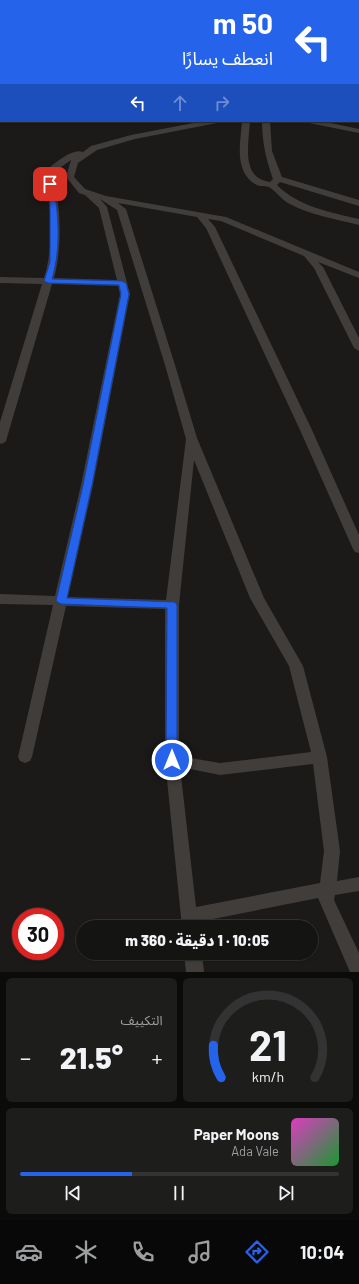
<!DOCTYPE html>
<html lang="ar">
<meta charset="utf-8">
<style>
body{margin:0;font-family:Barlow,"Noto Sans Arabic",sans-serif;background:#1d1d1c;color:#f1f3f6;direction:rtl;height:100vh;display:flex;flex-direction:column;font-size:15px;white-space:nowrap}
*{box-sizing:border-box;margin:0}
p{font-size:13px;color:#9d9ea0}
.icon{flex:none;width:22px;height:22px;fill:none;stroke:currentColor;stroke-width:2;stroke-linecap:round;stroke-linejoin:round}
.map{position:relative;height:972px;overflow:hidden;direction:ltr}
.side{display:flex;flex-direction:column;gap:6px;padding:6px;background:#0b0b0a;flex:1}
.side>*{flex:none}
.hud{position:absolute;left:0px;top:0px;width:359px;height:122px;box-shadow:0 1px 3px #0004,0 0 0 1px #333;direction:rtl;background:#2563eb;color:#fff;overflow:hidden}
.speed{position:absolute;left:12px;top:908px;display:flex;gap:8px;font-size:20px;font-weight:700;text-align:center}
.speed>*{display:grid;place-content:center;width:52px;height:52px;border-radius:50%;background:#141413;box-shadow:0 1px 3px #0004,0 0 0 1px #333;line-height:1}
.speed .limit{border:6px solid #d22;background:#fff;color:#111}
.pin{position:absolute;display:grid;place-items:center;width:34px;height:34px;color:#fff;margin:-17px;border-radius:8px;box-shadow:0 2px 6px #0006}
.me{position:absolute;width:44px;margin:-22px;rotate:0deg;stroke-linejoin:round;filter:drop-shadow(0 0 3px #0008)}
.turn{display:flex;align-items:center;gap:14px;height:84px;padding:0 20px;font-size:18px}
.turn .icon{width:52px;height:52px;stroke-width:2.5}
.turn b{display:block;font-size:28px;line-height:34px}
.lanes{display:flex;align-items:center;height:38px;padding:0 20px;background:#0003;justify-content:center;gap:20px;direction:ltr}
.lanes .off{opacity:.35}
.big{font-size:30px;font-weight:800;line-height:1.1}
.side .card{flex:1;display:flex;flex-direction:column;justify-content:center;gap:6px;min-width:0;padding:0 14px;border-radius:6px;background:#1d1d1c}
.side .dial{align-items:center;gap:0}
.dial svg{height:104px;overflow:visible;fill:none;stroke:#333;stroke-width:7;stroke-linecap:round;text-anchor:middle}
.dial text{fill:#f1f3f6;stroke:none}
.song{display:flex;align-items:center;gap:12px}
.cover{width:48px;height:48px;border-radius:6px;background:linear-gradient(135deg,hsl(310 70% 55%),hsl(130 70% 35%))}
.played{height:4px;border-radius:2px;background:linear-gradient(90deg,#2563eb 35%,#333 35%)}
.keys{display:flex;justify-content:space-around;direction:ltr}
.heat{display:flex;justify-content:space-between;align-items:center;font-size:22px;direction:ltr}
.side .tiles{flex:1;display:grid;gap:6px;grid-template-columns:1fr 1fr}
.card:last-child{grid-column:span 2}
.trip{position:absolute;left:76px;top:920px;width:242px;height:40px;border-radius:20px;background:#141413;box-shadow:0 1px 3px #0004,0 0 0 1px #333;font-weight:800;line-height:40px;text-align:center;direction:rtl}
.tab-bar{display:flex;height:64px;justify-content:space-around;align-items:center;background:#080808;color:#9d9ea0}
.tab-bar .icon{width:28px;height:28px}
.tab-bar .active{color:#2563eb}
.tab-bar b{font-size:18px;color:#f1f3f6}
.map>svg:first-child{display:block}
</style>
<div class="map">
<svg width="359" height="972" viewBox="0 0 359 972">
<rect width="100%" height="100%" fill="#1b1a19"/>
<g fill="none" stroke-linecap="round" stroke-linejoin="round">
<!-- service -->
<rect fill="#403d3a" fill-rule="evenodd" x="0" y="115" width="1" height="4"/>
<!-- minor -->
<g fill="#403d3a" fill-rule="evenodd">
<rect x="0" y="22" width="1" height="7"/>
<rect x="358" y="58" width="1" height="4"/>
<rect x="0" y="82" width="1" height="4"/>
<path d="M204,121H221L217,123L135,139L97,150L78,163L74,177L85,189L106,196L226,217L359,272V278L318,262L323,267L359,338V351L354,348L314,268L304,256L221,221L208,219L215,227L312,430L359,535V553L355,552L353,549L300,430L206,228L197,217L118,203L126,209L175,365L197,438L264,598L303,666L327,757L340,851L337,881L359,877V891L335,895L334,900L359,953V972H350L318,898L198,922V927H182L165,760V609L66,606L32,757L30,761L25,763L20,761L18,757L53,605L0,604V594L55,596L81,485L120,294L118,286L52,284L6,441L4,443L0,444V422L42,284L0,283V277L44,278C51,257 52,226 49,204C48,191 43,180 50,167C58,161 73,148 83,152L91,146L131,135ZM71,160L66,177L79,193L85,195L99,208L117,280L54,278C60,257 61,226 58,204C57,189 54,186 57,170ZM100,199L117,210L165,365L186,439L166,600L68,597L93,485L130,294L107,207ZM194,460L250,598L289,666L311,752L220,763L179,756V605ZM313,764L324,851L320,883L196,907L180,767L220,775Z"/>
<path d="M242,121H250C249,143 240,178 270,182L273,179C266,159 262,142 262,121H270L272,151L282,177L359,200V206L280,182L277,185C299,207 330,212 359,219V225C335,219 310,215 288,203C281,199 276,191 269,187C267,186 263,186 260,186C252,184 246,177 243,170C237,155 241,137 242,121Z"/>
<path d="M305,121H321L359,129V133L309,123Z"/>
<path d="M184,953H202L204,972H186Z"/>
</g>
<!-- secondary -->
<rect fill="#504c48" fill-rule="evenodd" x="0" y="95" width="1" height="4"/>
</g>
<!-- wall -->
<rect fill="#4d4b48" x="31" y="0" width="114" height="1"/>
<!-- building -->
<g fill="#595652" stroke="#686460">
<path d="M35,0H49L51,1H38Z"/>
<rect x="70" y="0" width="74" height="1"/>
</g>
<!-- route -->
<path fill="#2563eb" stroke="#184099" d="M50,182L53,184C59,214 61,249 52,279L122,281L126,283L129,294L92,485L67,598L175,602L177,605V760L176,764L172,765L168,764L166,760L167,608L61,604L56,601L83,485L121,294L119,285L48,283L44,281L50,262V204L47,184Z"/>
</svg>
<div class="speed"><div class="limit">30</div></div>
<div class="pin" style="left:50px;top:184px;background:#d93025"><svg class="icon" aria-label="arrive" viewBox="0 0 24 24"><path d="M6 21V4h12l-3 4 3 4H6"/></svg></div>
<svg class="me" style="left:172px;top:760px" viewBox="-20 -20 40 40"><circle r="17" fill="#2563eb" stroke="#fff" stroke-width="3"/><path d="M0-11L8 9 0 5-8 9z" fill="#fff"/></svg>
<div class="trip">10:05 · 1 دقيقة · 360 m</div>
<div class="hud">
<div class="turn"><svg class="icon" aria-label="left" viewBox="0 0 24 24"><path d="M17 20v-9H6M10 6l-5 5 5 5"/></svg><div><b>50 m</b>انعطف يسارًا</div></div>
<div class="lanes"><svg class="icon" aria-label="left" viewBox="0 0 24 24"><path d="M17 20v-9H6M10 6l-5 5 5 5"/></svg><svg class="icon off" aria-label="ahead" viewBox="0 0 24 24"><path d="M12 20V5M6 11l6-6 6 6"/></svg><svg class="icon off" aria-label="right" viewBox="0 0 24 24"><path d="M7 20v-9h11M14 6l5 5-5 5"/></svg></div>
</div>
</div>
<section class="side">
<div class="tiles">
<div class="card dial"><svg viewBox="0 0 100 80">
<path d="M14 69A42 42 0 1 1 86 69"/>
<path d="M14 69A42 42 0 0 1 8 44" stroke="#2563eb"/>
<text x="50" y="56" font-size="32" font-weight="700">21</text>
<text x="50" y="72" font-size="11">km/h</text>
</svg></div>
<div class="card"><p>التكييف</p>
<div class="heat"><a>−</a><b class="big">21.5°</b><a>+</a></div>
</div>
<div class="card">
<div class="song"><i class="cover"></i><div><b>Paper Moons</b><p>Ada Vale</p></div></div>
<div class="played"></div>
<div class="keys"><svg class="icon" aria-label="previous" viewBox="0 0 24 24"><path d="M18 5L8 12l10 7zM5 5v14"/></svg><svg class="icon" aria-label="pause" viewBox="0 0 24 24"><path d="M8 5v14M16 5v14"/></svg><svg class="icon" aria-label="next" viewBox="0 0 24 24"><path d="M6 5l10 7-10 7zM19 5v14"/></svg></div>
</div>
</div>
</section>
<nav class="tab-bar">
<b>10:04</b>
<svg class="icon active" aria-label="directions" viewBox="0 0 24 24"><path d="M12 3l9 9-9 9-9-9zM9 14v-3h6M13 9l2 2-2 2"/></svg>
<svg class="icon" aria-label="music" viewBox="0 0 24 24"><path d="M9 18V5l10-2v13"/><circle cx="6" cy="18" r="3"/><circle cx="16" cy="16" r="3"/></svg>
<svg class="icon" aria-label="phone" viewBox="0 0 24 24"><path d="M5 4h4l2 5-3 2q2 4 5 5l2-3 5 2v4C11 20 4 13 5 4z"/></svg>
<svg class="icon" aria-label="climate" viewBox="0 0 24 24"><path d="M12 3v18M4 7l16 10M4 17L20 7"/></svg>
<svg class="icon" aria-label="car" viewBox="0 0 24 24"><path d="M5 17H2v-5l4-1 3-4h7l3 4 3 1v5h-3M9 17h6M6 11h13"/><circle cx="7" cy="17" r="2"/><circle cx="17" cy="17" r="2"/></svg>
</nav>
